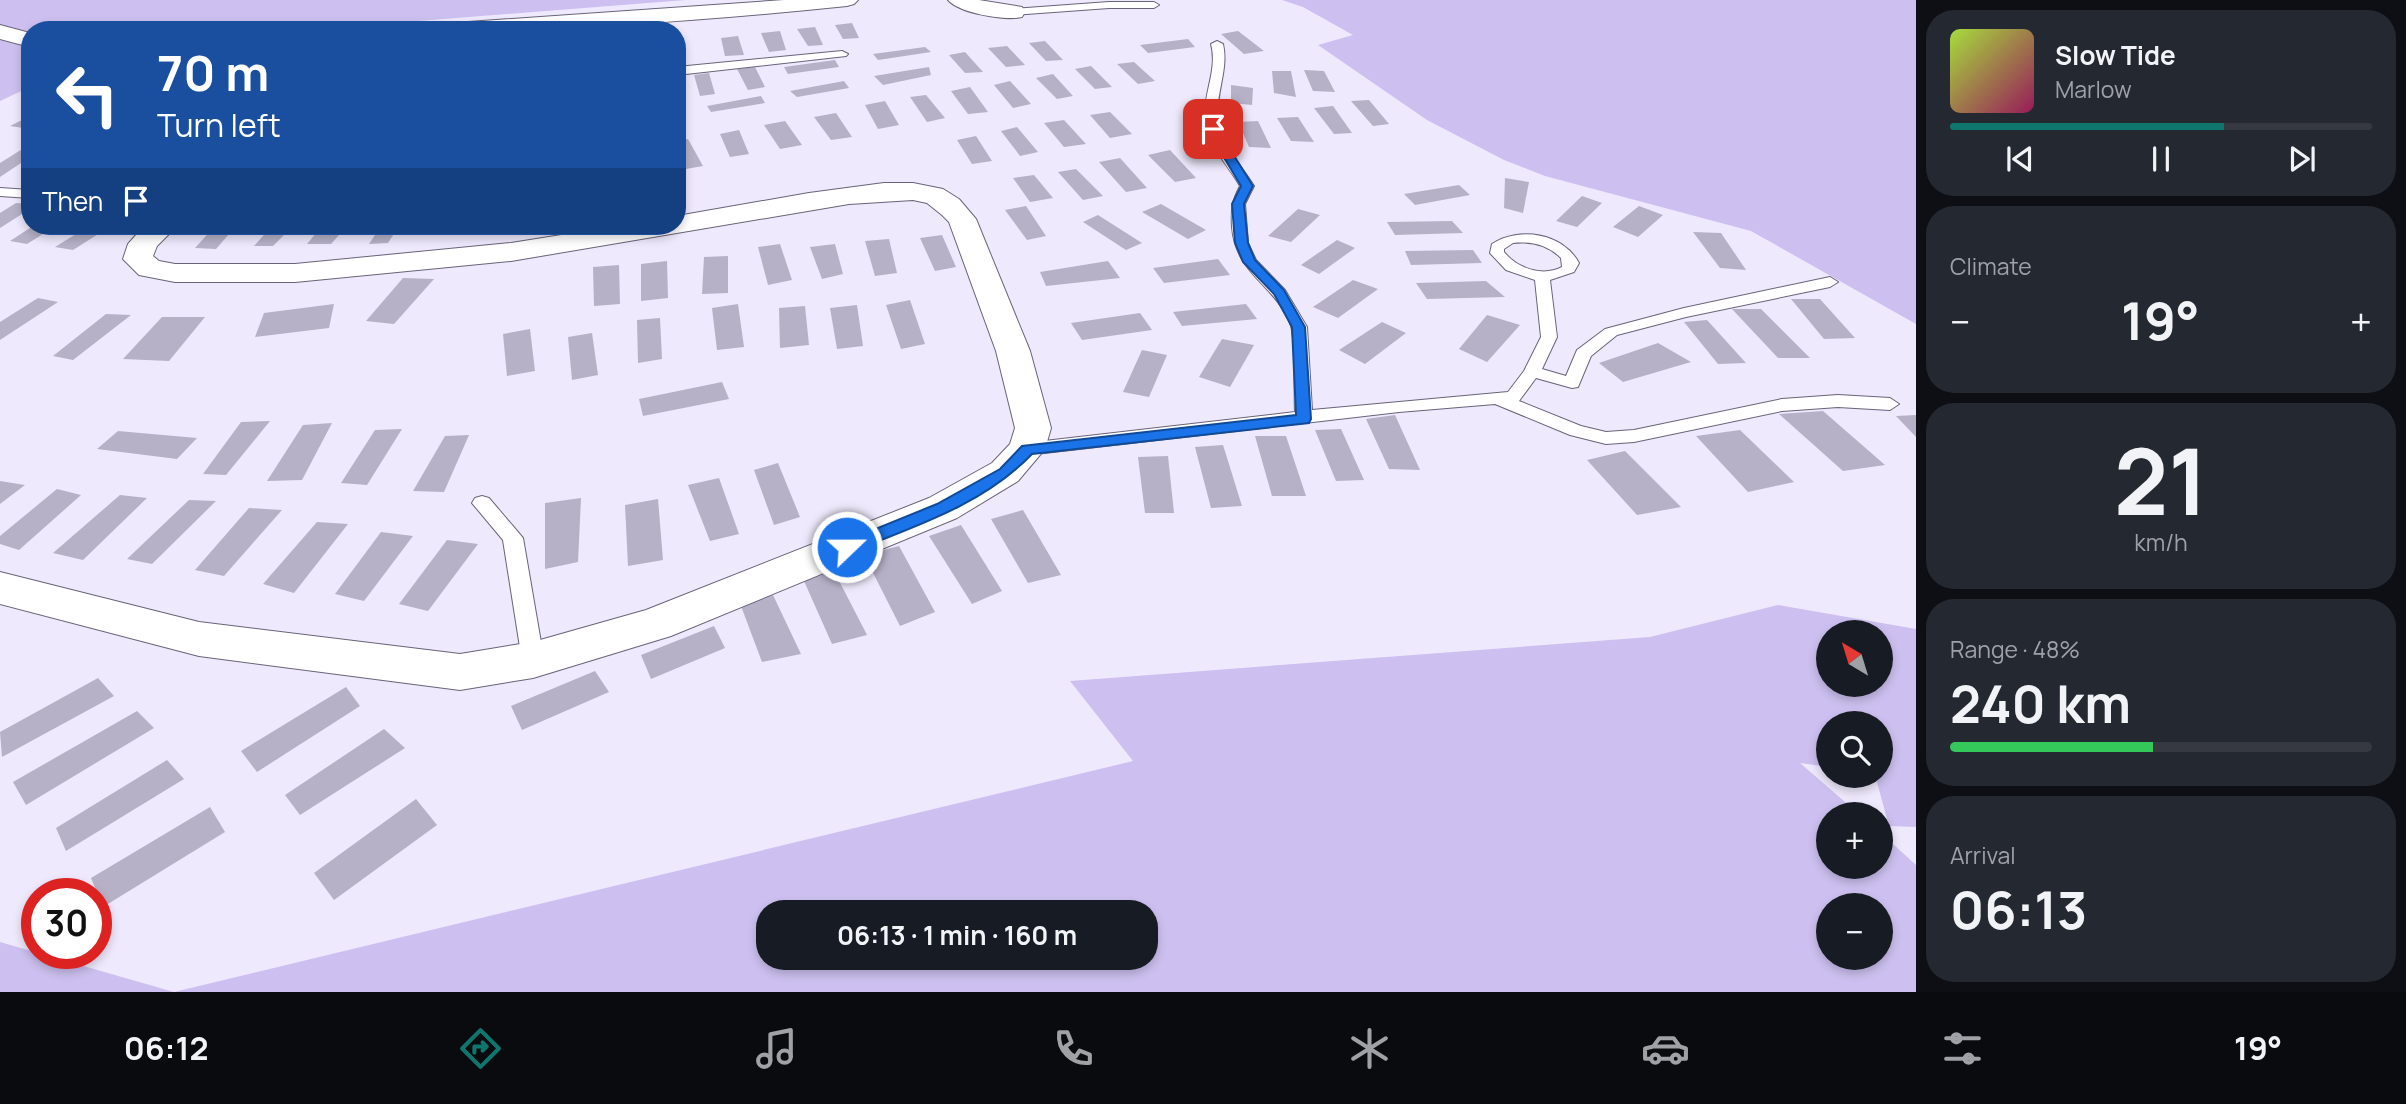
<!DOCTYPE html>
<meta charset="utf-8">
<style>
body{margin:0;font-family:Manrope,sans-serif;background:#242831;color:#f1f3f6;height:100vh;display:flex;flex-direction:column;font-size:26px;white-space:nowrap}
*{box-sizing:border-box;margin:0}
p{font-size:23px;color:#9ea1a6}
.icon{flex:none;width:38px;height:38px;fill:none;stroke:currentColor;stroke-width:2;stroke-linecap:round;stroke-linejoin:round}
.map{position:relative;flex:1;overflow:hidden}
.sheet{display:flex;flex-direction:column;gap:10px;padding:10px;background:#0d0f14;width:490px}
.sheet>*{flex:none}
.hud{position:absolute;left:21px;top:21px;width:665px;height:214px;border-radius:28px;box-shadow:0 4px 10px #0003;background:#1a4fa0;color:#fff;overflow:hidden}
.needle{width:46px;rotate:322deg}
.fabs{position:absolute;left:1816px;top:620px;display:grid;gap:14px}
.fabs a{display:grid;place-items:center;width:77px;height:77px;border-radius:50%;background:#171b24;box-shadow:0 4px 10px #0003;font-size:35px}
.speed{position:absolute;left:21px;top:878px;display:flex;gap:14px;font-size:35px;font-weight:700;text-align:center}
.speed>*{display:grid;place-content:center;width:91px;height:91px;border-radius:50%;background:#171b24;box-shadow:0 4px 10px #0003;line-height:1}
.speed .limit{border:10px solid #d22;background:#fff;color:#111}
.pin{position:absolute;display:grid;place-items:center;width:60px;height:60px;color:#fff;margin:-30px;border-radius:14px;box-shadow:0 4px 10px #0006}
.me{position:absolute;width:77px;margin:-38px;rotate:68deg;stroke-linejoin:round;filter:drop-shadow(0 0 5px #0008)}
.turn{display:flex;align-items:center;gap:24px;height:147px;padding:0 21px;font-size:32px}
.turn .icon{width:91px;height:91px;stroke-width:2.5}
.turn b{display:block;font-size:49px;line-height:60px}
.then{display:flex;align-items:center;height:66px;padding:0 21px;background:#0003;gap:14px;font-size:26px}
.big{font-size:52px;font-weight:700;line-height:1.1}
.sheet .card{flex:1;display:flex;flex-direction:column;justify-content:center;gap:10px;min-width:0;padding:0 24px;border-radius:28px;background:#242831}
.sheet .dial{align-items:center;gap:0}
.dial b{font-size:91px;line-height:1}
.song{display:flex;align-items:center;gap:21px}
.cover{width:84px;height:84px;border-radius:10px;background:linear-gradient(135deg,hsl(80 70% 55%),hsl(330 70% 35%))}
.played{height:7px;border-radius:4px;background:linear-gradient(90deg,#0f766e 65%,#363941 65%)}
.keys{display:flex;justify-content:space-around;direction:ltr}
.heat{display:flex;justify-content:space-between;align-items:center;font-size:38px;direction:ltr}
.charge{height:10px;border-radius:5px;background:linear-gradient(90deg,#34c759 48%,#363941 0)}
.trip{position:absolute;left:756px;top:900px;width:402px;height:70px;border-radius:28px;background:#171b24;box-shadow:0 4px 10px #0003;font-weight:700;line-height:70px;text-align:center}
.tabs{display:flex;height:112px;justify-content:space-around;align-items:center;background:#090b0e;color:#9ea1a6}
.tabs .icon{width:49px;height:49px}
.tabs .selected{color:#0f766e}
.tabs b{font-size:32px;color:#f1f3f6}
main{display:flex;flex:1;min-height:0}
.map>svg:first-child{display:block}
</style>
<main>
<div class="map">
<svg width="1916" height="992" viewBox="0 0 1916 992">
<rect width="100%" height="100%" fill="#eee9fc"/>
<!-- green -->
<g fill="#cdc0f0" fill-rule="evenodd">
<path d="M0,0H686L418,21L373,30H369L361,23L279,30H30V87L0,101Z"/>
<path d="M1282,0H1916V324L1751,231L1545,176L1504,160L1427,120L1318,45L1353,35L1303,7Z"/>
<path d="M1778,605L1916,629V827L1889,826L1875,775H1881V723H1829V767L1800,763L1859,814H1829V866H1881V833L1916,865V992H0V942L174,992L1133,761L1070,681L1650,637ZM1829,632H1881V684H1829ZM1829,905H1881V957H1829ZM768,912H1146V957H768Z"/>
</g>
<!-- building -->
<g fill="#b7b1c8">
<path d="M852,23L859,38L843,39L835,25Z"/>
<path d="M815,27L823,45L808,46L797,29Z"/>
<path d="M780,31L786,50L769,52L761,33Z"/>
<path d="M1238,31L1264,51L1244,54L1221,34Z"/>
<path d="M738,36L744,55L725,56L721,38Z"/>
<path d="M1188,39L1195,47L1148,53L1140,45Z"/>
<path d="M1045,41L1063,60L1046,61L1029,43Z"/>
<path d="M1007,46L1025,65L1006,67L988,48Z"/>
<path d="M925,47L931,52L878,60L873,54Z"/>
<path d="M965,52L983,72L965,73L949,55Z"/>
<path d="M835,60L839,67L788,74L784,67Z"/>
<path d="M1134,62L1145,72L1155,81L1138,84L1117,64Z"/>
<path d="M1091,66L1112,87L1095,89L1075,69Z"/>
<path d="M755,67L765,87L748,90L737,69Z"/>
<path d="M929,67L931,75L883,85L874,76Z"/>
<path d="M1304,70L1324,71L1335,92L1313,91Z"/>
<path d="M1272,71H1291L1296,97L1274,93Z"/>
<path d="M709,73L715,94L700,96L694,75Z"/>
<path d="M1053,74L1073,96L1057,99L1036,78Z"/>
<path d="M844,81L849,88L797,97L790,91Z"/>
<path d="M1010,81L1031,104L1013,108L994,85Z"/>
<path d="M1231,85L1253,88L1252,105L1231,103Z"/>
<path d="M970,87L988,112L968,114L951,91Z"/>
<path d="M926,95L945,118L927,122L910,97Z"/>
<path d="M761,96L765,103L711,112L707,106Z"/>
<path d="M1369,100L1389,124L1373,126L1351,101Z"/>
<path d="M885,101L899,125L878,129L865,105Z"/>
<path d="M1333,106L1352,133L1334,134L1314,108Z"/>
<path d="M1110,112L1132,134L1110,138L1090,115Z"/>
<path d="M836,113L852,137L831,140L814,117Z"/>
<path d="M30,116V129L10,126Z"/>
<path d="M1298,117L1314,142L1291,141L1277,118Z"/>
<path d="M1064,120L1086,144L1064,147L1044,123Z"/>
<path d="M785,121L802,145L780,149L764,125Z"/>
<path d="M1258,121L1271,148L1249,147L1238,122Z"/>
<path d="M1017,127L1038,152L1020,156L1001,131Z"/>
<path d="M739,130L749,154L730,157L720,134Z"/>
<path d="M976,136L992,161L972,164L957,140Z"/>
<path d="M688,139L703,166L680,170L677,141Z"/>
<path d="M24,148H30V157L0,177V163Z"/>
<path d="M1170,150L1196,178L1175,182L1148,155Z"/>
<path d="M1120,158L1147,188L1126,192L1099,162Z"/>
<path d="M1076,169L1103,196L1083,200L1058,172Z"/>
<path d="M1034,175L1053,198L1030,202L1013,178Z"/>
<path d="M1505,178L1529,182L1523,213L1504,208Z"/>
<path d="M1459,185L1470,195L1415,205L1404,194Z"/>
<path d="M1582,196L1602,203L1577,227L1556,221Z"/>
<path d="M16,203L30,204V209L0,228V213Z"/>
<path d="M1161,204L1206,230L1188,239L1142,212Z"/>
<path d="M1026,206L1046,236L1027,240L1005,210Z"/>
<path d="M1639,206L1663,215L1638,237L1613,227Z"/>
<path d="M1298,209L1320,215L1291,242L1268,236Z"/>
<path d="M1098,215L1142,243L1126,250L1083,222Z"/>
<path d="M1452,221L1463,233L1395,235L1387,222Z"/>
<path d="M33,226H56L27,244L10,241Z"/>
<path d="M89,226H111L73,250L55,247Z"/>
<path d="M215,226H236L216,249L195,248Z"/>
<path d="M272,226H293L273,246H254Z"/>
<path d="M322,226H347L331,244H307Z"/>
<path d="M381,226H399L388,243L369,244Z"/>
<path d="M1693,232L1721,233L1746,270L1720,268Z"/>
<path d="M942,235L956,267L935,271L920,238Z"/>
<path d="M889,239L897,273L875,276L865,241Z"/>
<path d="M1337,240L1355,248L1319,274L1301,265Z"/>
<path d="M780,244L792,280L768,285L758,247Z"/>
<path d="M835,244L843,274L822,279L810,247Z"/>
<path d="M1473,250L1482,263L1411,265L1405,251Z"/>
<path d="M728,256V293L702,294L704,257Z"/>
<path d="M1218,259L1230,275L1164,283L1153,268Z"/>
<path d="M667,261L668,298L641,301V264Z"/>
<path d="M1108,261L1120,278L1046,286L1040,272Z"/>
<path d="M619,265L620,304L594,306L593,267Z"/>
<path d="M403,278L434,279L394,324L366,321Z"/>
<path d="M1353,280L1378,289L1338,318L1313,307Z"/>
<path d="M1486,281L1505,297L1427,299L1416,283Z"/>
<path d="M38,298L58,302L0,340V322Z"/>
<path d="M1791,299H1820L1855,338L1824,339Z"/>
<path d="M910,300L925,344L901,349L886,305Z"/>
<path d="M334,304L329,328L255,337L264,313Z"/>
<path d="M738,304L744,347L717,350L712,308Z"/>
<path d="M1246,304L1257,319L1182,326L1173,312Z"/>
<path d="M857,305L863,346L837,349L830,308Z"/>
<path d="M805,306L809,345L780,348L779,308Z"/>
<path d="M1732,309H1761L1810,358H1778Z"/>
<path d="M1140,313L1152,330L1082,340L1071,323Z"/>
<path d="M106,314L131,315L73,360L53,356Z"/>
<path d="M1487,315L1520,325L1487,362L1459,349Z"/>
<path d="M162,317H205L169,361L123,359Z"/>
<path d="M660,318L662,359L638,363L637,320Z"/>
<path d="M1707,320L1746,363L1718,364L1684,322Z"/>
<path d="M1382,322L1406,333L1365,364L1339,350Z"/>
<path d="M530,329L535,371L507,376L503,334Z"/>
<path d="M592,333L598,375L572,380L568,337Z"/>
<path d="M1222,339L1254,345L1230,387L1199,377Z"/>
<path d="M1658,343L1691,362L1623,382L1599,363Z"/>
<path d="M1142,350L1167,355L1149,397L1123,392Z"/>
<path d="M722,382L729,399L643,416L639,399Z"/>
<path d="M1823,411L1885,465L1843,471L1779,414Z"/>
<path d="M1395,415L1420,470L1389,469L1366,419Z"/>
<path d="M1916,415V437L1896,416Z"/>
<path d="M270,421L226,475L203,474L241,422Z"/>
<path d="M332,423L302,480L267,481L303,425Z"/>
<path d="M402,429L367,485L341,483L375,430Z"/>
<path d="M1341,429L1364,480L1336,481L1315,430Z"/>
<path d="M1740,430L1794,482L1748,492L1696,436Z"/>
<path d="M118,431L197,438L177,459L97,449Z"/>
<path d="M469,435L444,492L413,491L445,436Z"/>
<path d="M1255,436H1286L1306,496H1272Z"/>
<path d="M1223,445L1242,506L1211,508L1195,447Z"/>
<path d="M1625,451L1681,507L1637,515L1587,460Z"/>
<path d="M1168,456L1174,513H1145L1138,457Z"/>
<path d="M778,463L800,517L774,525L754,470Z"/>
<path d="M719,478L739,534L710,541L688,485Z"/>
<path d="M0,481L25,485L0,504Z"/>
<path d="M57,489L81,495L19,550L0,544V536Z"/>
<path d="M120,495L147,498L83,560L53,553Z"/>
<path d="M581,498L578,562L545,569V503Z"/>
<path d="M658,499L663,560L628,566L625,505Z"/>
<path d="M189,500L216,501L152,564L127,559Z"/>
<path d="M249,508L282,510L224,576L195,570Z"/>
<path d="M1023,510L1061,575L1028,583L991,519Z"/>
<path d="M317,522L348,524L294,593L263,584Z"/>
<path d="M961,525L1002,591L972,604L929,536Z"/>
<path d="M381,532L413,536L364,601L335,594Z"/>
<path d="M447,540L478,544L428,611L399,604Z"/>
<path d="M899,546L935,612L900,626L864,555Z"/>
<path d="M834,571L867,635L832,644L804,581Z"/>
<path d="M773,595L801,654L762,662L741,606Z"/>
<path d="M714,626L725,648L651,679L641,655Z"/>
<path d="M595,671L609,692L522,730L511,706Z"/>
<path d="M98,678L114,696L2,757L0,732Z"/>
<path d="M346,687L360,706L257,772L241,751Z"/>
<path d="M137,711L154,728L26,805L13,782Z"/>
<path d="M384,729L405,748L300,815L285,795Z"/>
<path d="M167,760L184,779L66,851L56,828Z"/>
<path d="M416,799L437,825L334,900L314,873Z"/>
<path d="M210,807L225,832L103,907L91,878Z"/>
</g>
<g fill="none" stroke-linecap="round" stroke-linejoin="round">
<defs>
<g id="lane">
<path d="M1109,2H1154L1159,5L1154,8H1109L1014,15L1009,12L1014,9Z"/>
<path d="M1217,41L1223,44C1229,70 1215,94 1218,119C1220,144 1241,165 1254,186L1245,204L1248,243L1256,260L1285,290L1307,327L1312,410L1508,392L1524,371L1541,337L1535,280L1506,270L1490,253L1492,244C1519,226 1563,233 1579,263L1574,272L1550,280L1557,337L1542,369L1566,376L1577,350L1605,329L1684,308L1830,277L1838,282L1830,287L1686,317L1617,335L1591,356L1578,387L1572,388L1536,378L1519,401L1581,426L1606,432L1634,430L1782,399L1838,395L1890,398L1899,404L1890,410L1838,407L1782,411L1634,442L1606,444L1570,435L1495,404L1399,412L1027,455L1020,453L1018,449L1020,445L1027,443L1295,412C1294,393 1296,342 1291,326C1277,285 1236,276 1232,227C1231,210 1232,201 1240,186C1228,165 1207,144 1205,119C1203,93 1218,70 1211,44ZM1513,243C1531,241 1548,245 1561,258L1562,267C1543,277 1518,269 1504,252V249Z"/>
<path d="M842,51L848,54L846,56L677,75V67Z"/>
<path d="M0,188L30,190V198L0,196Z"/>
<path d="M482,496L489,498L523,538L544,660L541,666L533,669L525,666L522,660L503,540L472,503L475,498Z"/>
</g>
<g id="street">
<path d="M784,0H858L854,4L847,6C712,20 578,30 443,30L446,25L454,23Z"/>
<path d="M948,0H979L1022,7L1025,12L1022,17C1005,21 959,13 948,0Z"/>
<path d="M0,25L30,33V47L0,39Z"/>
<path d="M884,183H913L943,189L959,199L976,219L1030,351L1051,428L1045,449L1018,481L957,518L671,636L533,678L460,690L199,656L0,604V572L199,622L460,654L533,642L646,610L929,498L992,463L1010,444L1015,428L996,351L949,222L942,215L927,203L913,200L849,204L511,261L295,282H175L139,275L123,259L128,244L144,226H177L157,246L153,256L159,261L175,264H295L511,243L618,226H677V216L809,193Z"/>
</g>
</defs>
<!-- lane casing -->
<use href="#lane" stroke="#696378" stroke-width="2"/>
<!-- street casing -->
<use href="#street" stroke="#696378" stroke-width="2"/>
<!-- lane -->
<use href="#lane" fill="#fff" fill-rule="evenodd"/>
<!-- street -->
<use href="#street" fill="#fff" fill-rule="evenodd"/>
</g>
<!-- route -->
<path fill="#1a73e8" stroke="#114b97" stroke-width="2" d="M1209,127H1216L1253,186L1244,204L1248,243L1255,260L1284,290L1305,327L1311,419L1309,423L1032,454C984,504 916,526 853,551H841L839,547L841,543L937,504L1000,469L1022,446L1296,415L1292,327L1274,294L1243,262L1235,243L1232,204L1241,186L1207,129Z"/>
</svg>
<div class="fabs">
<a><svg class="needle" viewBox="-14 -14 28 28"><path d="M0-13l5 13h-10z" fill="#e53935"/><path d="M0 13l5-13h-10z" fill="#9ea1a6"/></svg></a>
<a><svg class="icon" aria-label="search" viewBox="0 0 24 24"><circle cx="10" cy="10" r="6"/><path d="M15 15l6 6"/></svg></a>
<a>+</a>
<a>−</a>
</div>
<div class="speed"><div class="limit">30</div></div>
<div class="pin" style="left:1213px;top:129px;background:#d93025"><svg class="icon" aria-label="arrive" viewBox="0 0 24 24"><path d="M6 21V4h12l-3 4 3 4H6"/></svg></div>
<svg class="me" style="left:847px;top:547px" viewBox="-20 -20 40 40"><circle r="17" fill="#1a73e8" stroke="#fff" stroke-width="3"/><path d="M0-11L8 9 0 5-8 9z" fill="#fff"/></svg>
<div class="trip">06:13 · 1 min · 160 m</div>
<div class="hud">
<div class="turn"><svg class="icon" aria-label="left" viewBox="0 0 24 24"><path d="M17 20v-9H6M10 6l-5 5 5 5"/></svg><div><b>70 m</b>Turn left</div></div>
<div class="then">Then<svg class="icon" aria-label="arrive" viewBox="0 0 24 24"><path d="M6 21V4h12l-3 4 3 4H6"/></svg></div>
</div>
</div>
<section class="sheet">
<div class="card">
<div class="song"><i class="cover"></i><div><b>Slow Tide</b><p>Marlow</p></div></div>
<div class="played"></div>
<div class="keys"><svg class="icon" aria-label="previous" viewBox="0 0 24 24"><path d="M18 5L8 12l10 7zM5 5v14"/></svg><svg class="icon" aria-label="pause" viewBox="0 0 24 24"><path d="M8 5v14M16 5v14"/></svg><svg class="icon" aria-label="next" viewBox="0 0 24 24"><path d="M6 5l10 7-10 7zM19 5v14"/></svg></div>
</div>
<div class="card"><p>Climate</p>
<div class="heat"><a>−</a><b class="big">19°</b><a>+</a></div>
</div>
<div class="card dial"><b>21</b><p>km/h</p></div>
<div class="card"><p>Range · 48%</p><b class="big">240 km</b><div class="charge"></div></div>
<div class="card"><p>Arrival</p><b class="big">06:13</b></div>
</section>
</main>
<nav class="tabs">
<b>06:12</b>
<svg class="icon selected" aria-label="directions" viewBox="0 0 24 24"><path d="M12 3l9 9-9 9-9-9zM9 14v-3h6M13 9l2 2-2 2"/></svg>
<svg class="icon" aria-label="music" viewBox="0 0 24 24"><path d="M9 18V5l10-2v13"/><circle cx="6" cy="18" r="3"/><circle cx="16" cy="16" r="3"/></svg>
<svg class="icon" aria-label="phone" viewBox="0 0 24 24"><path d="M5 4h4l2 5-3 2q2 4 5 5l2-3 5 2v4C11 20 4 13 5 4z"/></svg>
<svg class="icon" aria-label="climate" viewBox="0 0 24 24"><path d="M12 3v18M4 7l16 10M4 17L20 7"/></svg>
<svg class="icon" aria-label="car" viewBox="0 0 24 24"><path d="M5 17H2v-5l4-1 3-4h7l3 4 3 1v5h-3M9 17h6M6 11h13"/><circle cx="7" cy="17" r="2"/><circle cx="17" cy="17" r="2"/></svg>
<svg class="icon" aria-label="filters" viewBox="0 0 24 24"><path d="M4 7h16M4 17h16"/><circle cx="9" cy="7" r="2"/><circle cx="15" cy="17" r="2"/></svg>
<b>19°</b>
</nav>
